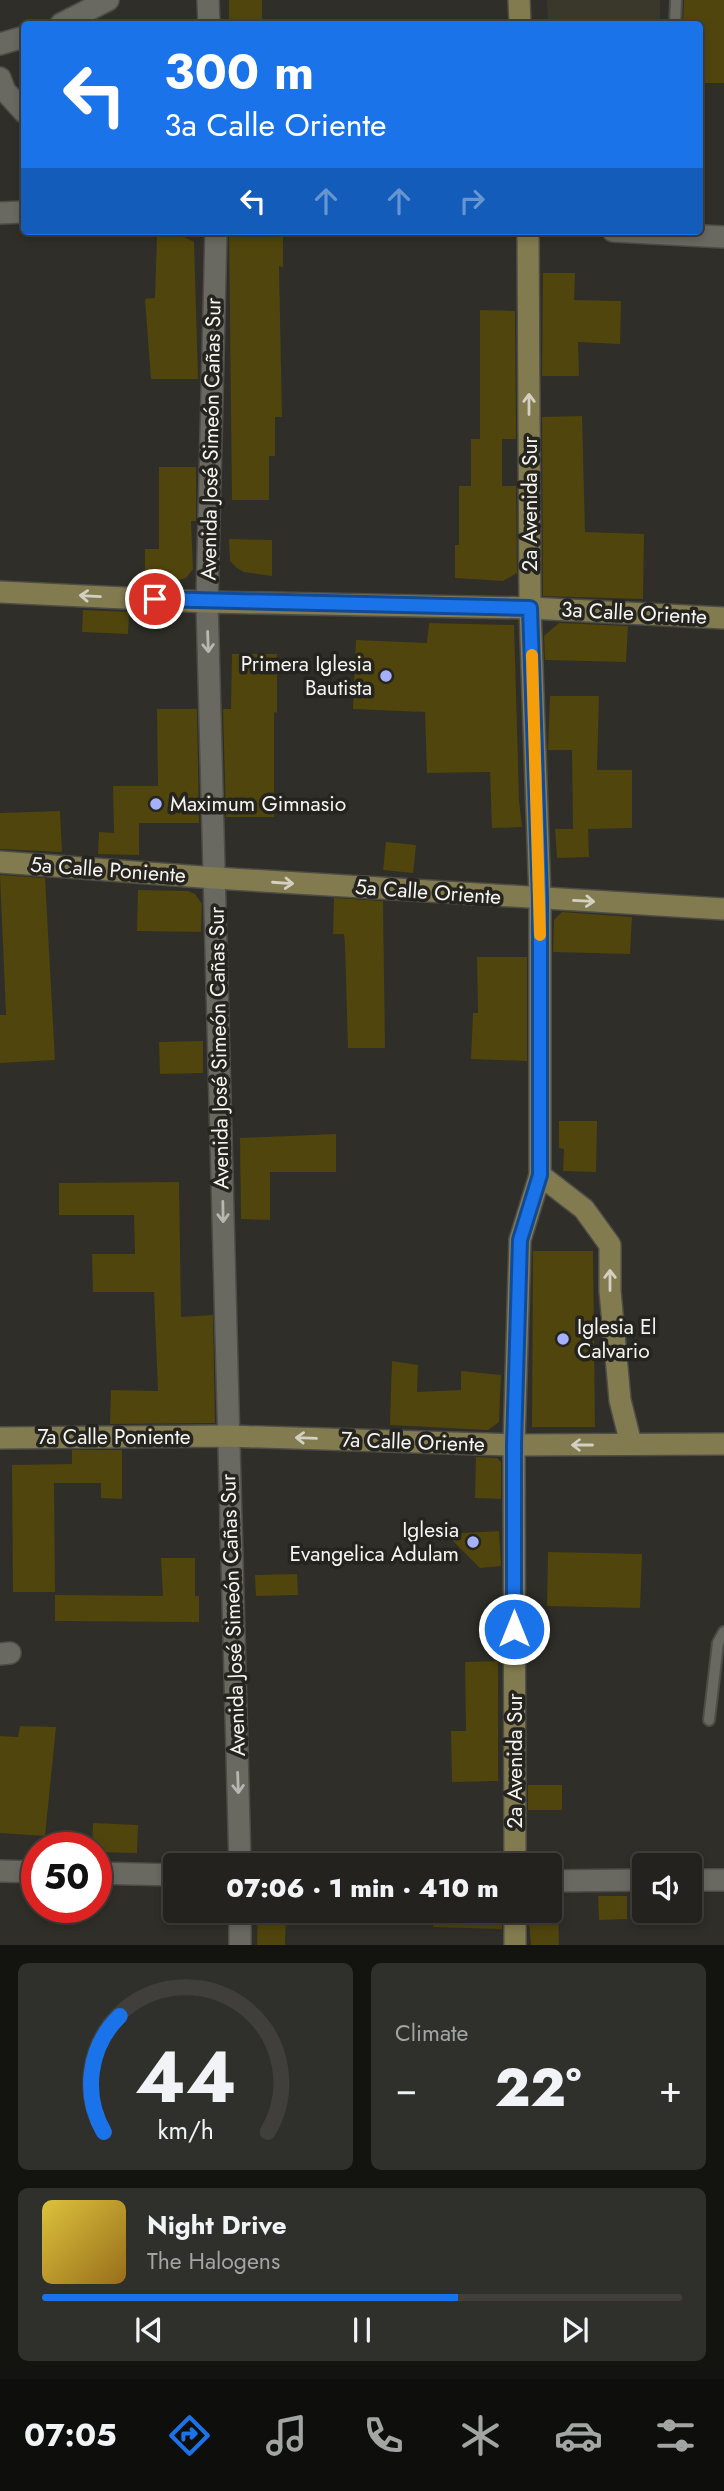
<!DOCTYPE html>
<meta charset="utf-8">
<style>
body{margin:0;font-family:Jost,sans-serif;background:#2f2f2b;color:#f1f3f6;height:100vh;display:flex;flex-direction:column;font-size:26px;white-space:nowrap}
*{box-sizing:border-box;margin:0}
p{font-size:23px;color:#a3a4a4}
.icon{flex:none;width:38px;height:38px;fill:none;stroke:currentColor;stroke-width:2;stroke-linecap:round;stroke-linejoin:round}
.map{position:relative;height:1945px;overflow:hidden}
.drawer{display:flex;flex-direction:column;gap:18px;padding:18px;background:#131310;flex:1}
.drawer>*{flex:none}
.top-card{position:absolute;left:21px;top:21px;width:682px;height:214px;border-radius:7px;box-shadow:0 4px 10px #0003,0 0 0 2px #403f3c;background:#1a73e8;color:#fff;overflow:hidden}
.buttons{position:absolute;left:632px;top:1853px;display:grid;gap:14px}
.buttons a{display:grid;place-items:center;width:70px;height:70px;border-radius:7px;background:#23221e;box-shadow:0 4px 10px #0003,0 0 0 2px #403f3c;font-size:35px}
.speed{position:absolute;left:21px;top:1832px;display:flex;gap:14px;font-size:35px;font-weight:700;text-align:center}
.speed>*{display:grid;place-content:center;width:91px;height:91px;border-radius:50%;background:#23221e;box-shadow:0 4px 10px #0003,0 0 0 2px #403f3c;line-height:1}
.speed .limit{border:10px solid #d22;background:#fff;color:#111}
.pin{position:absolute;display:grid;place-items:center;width:60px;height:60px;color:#fff;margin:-30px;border:4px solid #fff;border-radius:50%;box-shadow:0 2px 7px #0007}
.me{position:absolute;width:77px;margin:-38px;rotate:0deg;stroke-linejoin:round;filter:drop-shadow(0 0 5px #0008)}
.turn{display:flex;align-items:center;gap:24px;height:147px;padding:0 28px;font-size:32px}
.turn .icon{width:91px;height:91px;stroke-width:2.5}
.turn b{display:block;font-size:49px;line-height:60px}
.lanes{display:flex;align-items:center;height:66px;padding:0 28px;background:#0003;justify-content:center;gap:35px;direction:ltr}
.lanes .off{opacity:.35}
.big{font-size:52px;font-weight:800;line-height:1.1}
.drawer .card{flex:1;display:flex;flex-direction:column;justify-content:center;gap:10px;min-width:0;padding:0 24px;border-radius:10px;background:#2f2f2b}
.drawer .dial{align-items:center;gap:0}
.dial svg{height:182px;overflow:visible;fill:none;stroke:#403f3c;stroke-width:7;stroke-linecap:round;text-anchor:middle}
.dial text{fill:#f1f3f6;stroke:none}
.song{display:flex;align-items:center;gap:21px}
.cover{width:84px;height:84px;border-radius:10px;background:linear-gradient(135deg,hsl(50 70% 55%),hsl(40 70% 35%))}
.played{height:7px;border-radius:4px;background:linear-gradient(90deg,#1a73e8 65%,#403f3c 65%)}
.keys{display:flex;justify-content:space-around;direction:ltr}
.heat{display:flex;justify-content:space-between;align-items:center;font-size:38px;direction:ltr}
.drawer .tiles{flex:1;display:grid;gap:18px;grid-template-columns:1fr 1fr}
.card:last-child{grid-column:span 2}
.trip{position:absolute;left:163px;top:1853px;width:399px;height:70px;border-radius:7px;background:#23221e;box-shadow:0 4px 10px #0003,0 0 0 2px #403f3c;font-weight:800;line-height:70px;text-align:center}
.menu{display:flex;height:112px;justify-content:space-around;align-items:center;background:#0e0e0c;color:#a3a4a4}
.menu .icon{width:49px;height:49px}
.menu .active{color:#1a73e8}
.menu b{font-size:32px;color:#f1f3f6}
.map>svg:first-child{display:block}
</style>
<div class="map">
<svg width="724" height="1945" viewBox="0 0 724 1945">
<rect width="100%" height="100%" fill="#2f2e28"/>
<!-- built -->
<path fill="#3a372b" d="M547,0H660V24H548Z"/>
<!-- building -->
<g fill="#50450c">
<rect x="229" y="0" width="33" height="24"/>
<path d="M684,0H724V83H700V24H683Z"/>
<path d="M229,231H283V267L279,266L282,417H275V456H269V500H232Z"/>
<path d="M157,236H182L194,242L198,379H151L145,299L155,298Z"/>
<path d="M543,273H575L574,300L621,301L620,344L578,342L579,376H542Z"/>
<path d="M480,310L515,311L516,439H502V486H516L517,573L503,581L455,578V545H459V486H471V439H480Z"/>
<path d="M582,416L585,532L644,534L643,599L543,596L542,417Z"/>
<path d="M159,467H196V521H191L193,569L186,578L177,581H145V549H159Z"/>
<path d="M229,539L272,540V576L244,572L237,568L230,561Z"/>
<path d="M83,610L129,612L128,634L82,632Z"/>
<path d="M429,623L514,625L519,800L522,827L492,828L490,772L427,773L425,712L353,709L356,640L427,643Z"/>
<path d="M559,623L628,626L626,662L545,660L544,636Z"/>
<path d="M232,654H277V713L274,712V817H226L223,709H231Z"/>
<path d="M550,696H599L597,770H632V828L588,829L589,857L557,858L555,829H573L572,750H548Z"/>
<path d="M157,709H197L199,823H139V855L98,854L99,832L114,833L113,786H158Z"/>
<path d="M60,811L62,852L0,849V813Z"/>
<path d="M386,842L416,845L413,873L383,870Z"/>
<path d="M0,875L45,878L55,1060L0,1063V1015H6Z"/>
<path d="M138,890L188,891L195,894L202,904L201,932L137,931Z"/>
<path d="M334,898L383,901L385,1048H348L345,945L344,934H333Z"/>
<path d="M562,912L632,917L630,954L553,952L554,920Z"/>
<path d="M477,957H527V1061L471,1059L473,1013H478Z"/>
<path d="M203,1041V1073L160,1074L159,1042Z"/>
<path d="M559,1121H597L596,1172L563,1171L564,1149L559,1148Z"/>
<path d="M336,1134V1172H270V1220L241,1219L240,1138Z"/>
<path d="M179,1182L181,1317L213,1315L215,1423L110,1424L111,1390L158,1391L154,1292H93L92,1254H135L134,1215H59V1183Z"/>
<path d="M533,1251H593L595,1427H532Z"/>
<path d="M392,1361L418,1365L417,1392L461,1390V1371L501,1375L499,1422L488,1430L390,1425Z"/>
<path d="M72,1450H122V1499L101,1498V1483H54L55,1592H13L12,1465L72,1464Z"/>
<path d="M476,1457L497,1458L501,1462V1499L475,1498Z"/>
<path d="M499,1531L501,1566L480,1568L446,1534Z"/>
<path d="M548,1552L642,1554L640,1608L547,1606Z"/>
<path d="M161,1558H195V1596H199V1622L55,1621V1595L163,1596Z"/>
<path d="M297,1574L298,1595L256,1596L255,1575Z"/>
<path d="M498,1661V1781L452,1782L451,1731H466L465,1662Z"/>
<path d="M20,1726L56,1727L45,1836L0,1833V1736L18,1737Z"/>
<rect x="528" y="1785" width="34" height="25"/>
<path d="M93,1823L138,1825L137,1853L96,1852V1848H92Z"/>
<path d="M598,1896H627V1919L599,1920Z"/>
<path d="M258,1911H286L285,1945H257Z"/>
<path d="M434,1911H502V1929L433,1927Z"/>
<path d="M528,1911H558L559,1945H531Z"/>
</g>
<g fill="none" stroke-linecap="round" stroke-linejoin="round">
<defs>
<g id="lane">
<path d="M675,24L676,0"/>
<path d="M709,1720L718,1643L724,1632"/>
</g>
<g id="street">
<path d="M208,0L209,24"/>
<path d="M61,24L108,0"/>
<path d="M0,44L24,37"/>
<path d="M0,78L5,91L24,112"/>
<path d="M0,213L24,212"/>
<path d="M216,231L207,602L240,1866"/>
<path d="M613,231L724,237"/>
<path d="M0,1654L10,1653"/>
<path d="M0,1871L37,1872"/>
<path d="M96,1873L175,1875"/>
<path d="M690,1880H724"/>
<path d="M550,1881L644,1880"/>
<path d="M240,1945V1911"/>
</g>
<g id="secondary">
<path d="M519,0L520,24"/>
<path d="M0,592L207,602L530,608L724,618"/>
<path d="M0,862L215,878L724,909"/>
<path d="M540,1175L584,1209L610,1245V1291L620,1400L631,1444"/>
<path d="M0,1438L228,1436L514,1445L724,1444"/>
<path d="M515,1866L514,1445L520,1240L540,1175V898L530,608L528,231"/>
<path d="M515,1945V1911"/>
</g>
</defs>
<!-- lane casing -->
<use href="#lane" stroke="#4d4c47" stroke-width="14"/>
<!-- street casing -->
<use href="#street" stroke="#4d4c47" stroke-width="24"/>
<!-- secondary casing -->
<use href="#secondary" stroke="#4d4c47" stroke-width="24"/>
<!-- lane -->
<use href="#lane" stroke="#696861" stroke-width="10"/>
<!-- street -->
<use href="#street" stroke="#696861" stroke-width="21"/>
<!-- secondary -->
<use href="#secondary" stroke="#837b50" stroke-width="21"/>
</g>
<!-- one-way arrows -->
<defs><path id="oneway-shaft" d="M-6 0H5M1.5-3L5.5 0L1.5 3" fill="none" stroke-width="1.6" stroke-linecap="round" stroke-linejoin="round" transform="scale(1.75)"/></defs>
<g stroke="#d4d0c1">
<use href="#oneway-shaft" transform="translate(529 404) rotate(-90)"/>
<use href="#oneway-shaft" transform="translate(90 596) rotate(-177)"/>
<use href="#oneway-shaft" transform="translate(283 883) rotate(4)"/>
<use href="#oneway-shaft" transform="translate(584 901) rotate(3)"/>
<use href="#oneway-shaft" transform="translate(610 1280) rotate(-90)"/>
<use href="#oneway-shaft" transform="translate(306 1438) rotate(-178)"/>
<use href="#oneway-shaft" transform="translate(582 1445) rotate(180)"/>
</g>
<g stroke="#b7b6b0">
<use href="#oneway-shaft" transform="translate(208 642) rotate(88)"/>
<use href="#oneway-shaft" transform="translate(223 1212) rotate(89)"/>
<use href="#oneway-shaft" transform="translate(238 1783) rotate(88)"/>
</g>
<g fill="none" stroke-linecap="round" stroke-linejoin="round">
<defs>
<path id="route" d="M155,599L530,608L540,898V1175L520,1240L514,1445V1629"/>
</defs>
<!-- route casing -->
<use href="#route" stroke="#114b97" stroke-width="18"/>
<!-- route -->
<use href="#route" stroke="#1a73e8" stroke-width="12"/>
<!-- slow -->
<path stroke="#f59e0b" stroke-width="12" d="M532,655L540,935"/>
</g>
<!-- markers -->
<g fill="#a6b1fc" stroke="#26241e" stroke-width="2.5">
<circle cx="386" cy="676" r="7"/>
<circle cx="156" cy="804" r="7"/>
<circle cx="563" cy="1339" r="7"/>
<circle cx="473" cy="1542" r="7"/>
</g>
<g text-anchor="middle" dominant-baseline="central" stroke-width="7" stroke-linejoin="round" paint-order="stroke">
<!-- street labels -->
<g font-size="21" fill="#f6f5f1" stroke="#26241e">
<text transform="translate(211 439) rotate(-89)">Avenida José Simeón Cañas Sur</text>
<text transform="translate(530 504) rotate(-90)">2a Avenida Sur</text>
<text transform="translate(634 613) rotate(3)">3a Calle Oriente</text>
<text transform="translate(108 870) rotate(4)">5a Calle Poniente</text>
<text transform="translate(428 892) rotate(4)">5a Calle Oriente</text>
<text transform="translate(219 1048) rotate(-91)">Avenida José Simeón Cañas Sur</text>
<text x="114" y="1437">7a Calle Poniente</text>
<text transform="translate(413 1442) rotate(2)">7a Calle Oriente</text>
<text transform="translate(233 1615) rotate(-92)">Avenida José Simeón Cañas Sur</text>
<text transform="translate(515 1761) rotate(-90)">2a Avenida Sur</text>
</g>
<!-- poi labels -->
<g font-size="21" fill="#f6f5f1" stroke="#26241e" text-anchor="end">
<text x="372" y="664">Primera Iglesia<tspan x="372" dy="24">Bautista</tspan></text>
<text x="170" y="804" text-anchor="start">Maximum Gimnasio</text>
<text x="577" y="1327" text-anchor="start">Iglesia El<tspan x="577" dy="24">Calvario</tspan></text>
<text x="459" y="1530">Iglesia<tspan x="459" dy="24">Evangelica Adulam</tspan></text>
</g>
</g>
</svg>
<div class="buttons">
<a><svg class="icon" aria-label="sound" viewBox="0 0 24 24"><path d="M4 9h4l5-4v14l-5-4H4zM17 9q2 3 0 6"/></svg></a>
</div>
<div class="speed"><div class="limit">50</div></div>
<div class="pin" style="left:155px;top:599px;background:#d93025"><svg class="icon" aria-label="arrive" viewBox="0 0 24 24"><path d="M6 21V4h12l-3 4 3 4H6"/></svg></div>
<svg class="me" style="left:514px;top:1629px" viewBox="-20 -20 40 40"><circle r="17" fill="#1a73e8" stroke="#fff" stroke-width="3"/><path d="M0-11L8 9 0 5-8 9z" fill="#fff"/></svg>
<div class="trip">07:06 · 1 min · 410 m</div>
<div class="top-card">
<div class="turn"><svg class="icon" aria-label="left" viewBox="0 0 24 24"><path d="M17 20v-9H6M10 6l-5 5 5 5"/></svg><div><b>300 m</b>3a Calle Oriente</div></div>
<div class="lanes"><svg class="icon" aria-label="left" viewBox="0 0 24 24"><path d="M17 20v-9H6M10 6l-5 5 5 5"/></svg><svg class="icon off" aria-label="ahead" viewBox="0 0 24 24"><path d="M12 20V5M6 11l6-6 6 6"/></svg><svg class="icon off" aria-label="ahead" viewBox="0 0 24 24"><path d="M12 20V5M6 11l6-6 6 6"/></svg><svg class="icon off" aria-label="right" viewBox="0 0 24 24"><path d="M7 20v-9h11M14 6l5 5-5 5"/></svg></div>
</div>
</div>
<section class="drawer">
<div class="tiles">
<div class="card dial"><svg viewBox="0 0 100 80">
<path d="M14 69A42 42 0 1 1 86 69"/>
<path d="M14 69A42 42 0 0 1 21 18" stroke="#1a73e8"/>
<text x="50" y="56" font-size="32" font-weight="700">44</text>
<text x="50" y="72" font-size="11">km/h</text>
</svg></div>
<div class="card"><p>Climate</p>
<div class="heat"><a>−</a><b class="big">22°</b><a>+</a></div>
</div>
<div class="card">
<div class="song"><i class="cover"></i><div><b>Night Drive</b><p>The Halogens</p></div></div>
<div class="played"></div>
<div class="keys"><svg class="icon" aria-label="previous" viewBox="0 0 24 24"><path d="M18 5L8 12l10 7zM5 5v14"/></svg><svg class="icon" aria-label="pause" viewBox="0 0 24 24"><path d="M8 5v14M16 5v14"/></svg><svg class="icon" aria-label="next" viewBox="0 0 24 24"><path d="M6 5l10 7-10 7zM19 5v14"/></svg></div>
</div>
</div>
</section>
<nav class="menu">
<b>07:05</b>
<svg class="icon active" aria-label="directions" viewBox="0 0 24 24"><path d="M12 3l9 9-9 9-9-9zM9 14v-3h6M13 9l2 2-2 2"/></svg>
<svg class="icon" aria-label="music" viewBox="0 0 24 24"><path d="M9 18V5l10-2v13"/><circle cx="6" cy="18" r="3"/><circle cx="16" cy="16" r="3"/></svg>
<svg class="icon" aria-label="phone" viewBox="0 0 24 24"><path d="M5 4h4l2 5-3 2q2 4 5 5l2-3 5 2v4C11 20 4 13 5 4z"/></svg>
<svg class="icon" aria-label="climate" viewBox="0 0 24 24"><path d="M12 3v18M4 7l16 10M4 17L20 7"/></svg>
<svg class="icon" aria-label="car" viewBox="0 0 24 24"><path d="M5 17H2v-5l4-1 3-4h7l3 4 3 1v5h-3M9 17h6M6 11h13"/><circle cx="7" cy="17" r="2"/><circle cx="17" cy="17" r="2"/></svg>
<svg class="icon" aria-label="filters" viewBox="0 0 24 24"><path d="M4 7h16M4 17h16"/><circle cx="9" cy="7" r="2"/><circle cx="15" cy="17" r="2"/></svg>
</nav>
